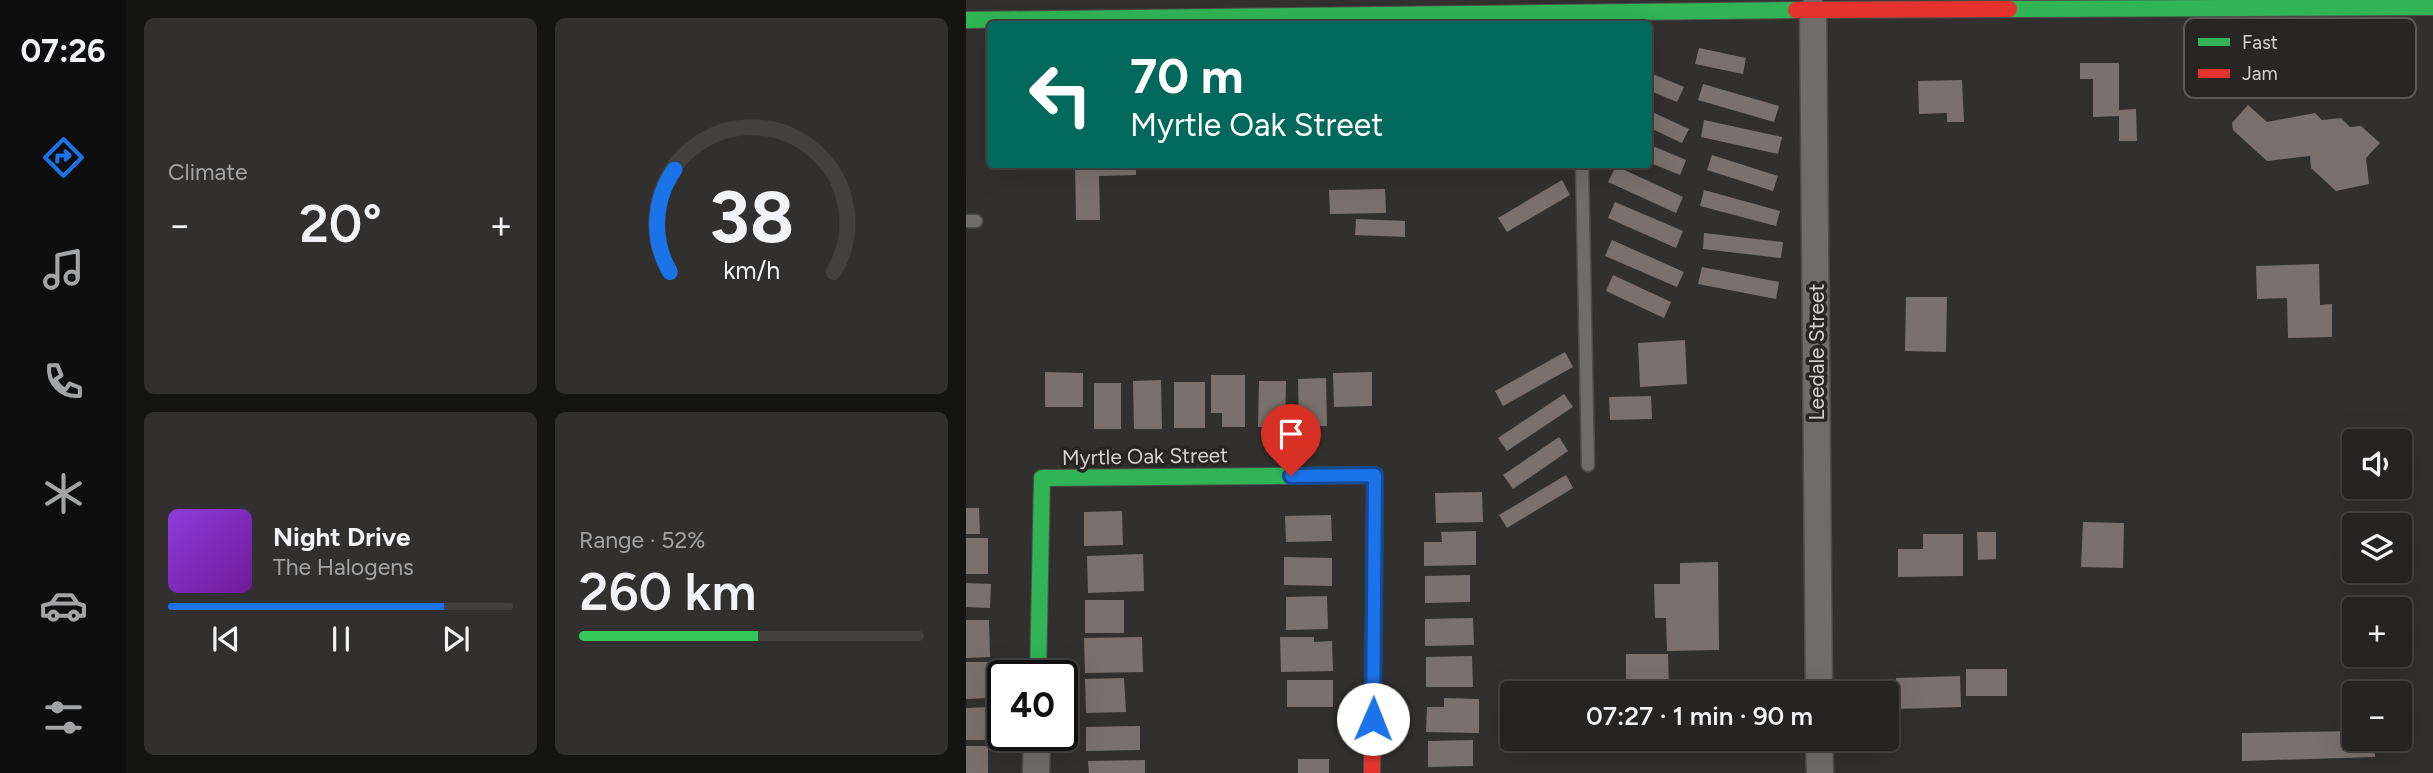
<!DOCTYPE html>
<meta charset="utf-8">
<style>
body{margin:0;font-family:Figtree,sans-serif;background:#31302f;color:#f1f3f6;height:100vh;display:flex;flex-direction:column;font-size:26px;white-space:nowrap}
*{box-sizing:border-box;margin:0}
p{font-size:23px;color:#a3a4a5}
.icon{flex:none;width:38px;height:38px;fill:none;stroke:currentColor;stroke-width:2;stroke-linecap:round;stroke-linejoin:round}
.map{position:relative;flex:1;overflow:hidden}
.sheet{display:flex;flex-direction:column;gap:18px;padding:18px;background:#141413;width:840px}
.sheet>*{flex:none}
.guide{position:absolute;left:21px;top:21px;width:665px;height:147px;border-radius:7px;box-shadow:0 7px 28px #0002,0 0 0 2px #424140;background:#00695c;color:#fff;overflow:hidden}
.fabs{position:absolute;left:1376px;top:429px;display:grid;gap:14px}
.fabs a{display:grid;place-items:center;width:70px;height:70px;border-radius:7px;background:#252422;box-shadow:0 7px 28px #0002,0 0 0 2px #424140;font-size:35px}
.speed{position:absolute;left:21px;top:660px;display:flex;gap:14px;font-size:35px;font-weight:700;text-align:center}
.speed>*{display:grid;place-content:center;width:91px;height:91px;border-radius:50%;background:#252422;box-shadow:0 7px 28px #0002,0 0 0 2px #424140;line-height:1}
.speed .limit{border:4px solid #111;border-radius:10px;background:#fff;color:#111}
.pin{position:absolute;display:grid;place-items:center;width:60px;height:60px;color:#fff;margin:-72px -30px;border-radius:50% 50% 50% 0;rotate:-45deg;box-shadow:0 0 7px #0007}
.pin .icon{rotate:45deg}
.me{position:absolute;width:77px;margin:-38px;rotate:1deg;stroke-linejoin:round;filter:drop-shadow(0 0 5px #0008)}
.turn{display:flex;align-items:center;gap:24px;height:147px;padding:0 28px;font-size:32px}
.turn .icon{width:91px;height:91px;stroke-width:2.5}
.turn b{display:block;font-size:49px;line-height:60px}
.big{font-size:52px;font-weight:600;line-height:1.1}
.sheet .widget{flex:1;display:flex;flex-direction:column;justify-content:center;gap:10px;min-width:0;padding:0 24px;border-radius:10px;background:#31302f}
.sheet .dial{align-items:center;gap:0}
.dial svg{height:182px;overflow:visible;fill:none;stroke:#424140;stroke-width:7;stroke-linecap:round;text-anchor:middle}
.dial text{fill:#f1f3f6;stroke:none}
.song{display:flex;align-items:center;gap:21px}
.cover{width:84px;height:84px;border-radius:10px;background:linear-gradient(135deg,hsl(270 70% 55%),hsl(280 70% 35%))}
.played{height:7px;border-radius:4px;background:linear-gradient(90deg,#1a73e8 80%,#424140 80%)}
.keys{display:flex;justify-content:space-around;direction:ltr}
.heat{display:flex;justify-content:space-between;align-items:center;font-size:38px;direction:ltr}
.charge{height:10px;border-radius:5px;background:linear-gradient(90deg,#34c759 52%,#424140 0)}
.sheet .tiles{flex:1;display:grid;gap:18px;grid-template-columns:repeat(2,1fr)}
.trip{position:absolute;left:534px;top:681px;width:399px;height:70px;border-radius:7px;background:#252422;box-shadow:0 7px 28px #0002,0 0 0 2px #424140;font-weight:600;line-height:70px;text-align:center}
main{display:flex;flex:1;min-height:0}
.menu{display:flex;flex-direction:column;width:126px;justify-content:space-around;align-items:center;background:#0f0e0e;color:#a3a4a5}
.menu .icon{width:49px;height:49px}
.menu .selected{color:#1a73e8}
.menu b{font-size:32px;color:#f1f3f6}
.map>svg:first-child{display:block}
</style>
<main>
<nav class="menu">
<b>07:26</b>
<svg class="icon selected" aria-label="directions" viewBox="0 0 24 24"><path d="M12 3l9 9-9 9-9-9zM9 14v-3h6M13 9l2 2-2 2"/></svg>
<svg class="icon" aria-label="music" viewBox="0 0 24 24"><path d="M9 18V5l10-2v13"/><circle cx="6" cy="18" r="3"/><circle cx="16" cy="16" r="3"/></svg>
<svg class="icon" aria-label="phone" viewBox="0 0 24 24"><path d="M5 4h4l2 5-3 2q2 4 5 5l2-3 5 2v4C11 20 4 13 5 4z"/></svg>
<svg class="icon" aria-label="climate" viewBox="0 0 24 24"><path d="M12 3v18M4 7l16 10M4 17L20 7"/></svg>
<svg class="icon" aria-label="car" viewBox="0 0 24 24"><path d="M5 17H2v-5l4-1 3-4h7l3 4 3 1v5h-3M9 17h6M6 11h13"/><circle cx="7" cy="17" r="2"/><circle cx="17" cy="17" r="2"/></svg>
<svg class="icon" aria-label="filters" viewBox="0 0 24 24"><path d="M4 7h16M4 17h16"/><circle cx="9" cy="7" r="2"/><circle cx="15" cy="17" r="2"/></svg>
</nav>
<section class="sheet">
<div class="tiles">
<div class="widget"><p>Climate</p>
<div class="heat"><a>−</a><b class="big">20°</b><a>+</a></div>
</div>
<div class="widget dial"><svg viewBox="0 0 100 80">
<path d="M14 69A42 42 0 1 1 86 69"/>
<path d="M14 69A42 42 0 0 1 16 24" stroke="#1a73e8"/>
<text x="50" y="56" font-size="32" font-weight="700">38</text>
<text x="50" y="72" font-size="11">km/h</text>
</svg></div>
<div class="widget">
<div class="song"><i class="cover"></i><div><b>Night Drive</b><p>The Halogens</p></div></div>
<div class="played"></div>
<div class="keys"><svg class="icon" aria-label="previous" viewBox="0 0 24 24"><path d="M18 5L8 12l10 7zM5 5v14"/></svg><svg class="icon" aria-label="pause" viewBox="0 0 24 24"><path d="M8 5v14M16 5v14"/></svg><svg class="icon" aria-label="next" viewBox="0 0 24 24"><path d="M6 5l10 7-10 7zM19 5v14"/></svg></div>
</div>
<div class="widget"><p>Range · 52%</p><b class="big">260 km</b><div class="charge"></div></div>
</div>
</section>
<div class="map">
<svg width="1467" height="773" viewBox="0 0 1467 773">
<rect width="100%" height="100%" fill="#31302e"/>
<!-- building -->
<g fill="#7b716c">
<path d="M733,48L780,58L777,74L729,64Z"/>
<path d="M1114,63H1153V110L1170,109L1171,141H1153V116L1127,117V79H1114Z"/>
<path d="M682,72L718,87L711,102L682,90Z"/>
<path d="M996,80L998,122H981V113L953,114L952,81Z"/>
<path d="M737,84L813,106L808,122L732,100Z"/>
<path d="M1282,105L1301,122L1349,113L1356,120L1375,118L1384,127L1395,126L1414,143L1400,158L1403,184L1370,191L1345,168L1344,156L1301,161L1267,130L1266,123Z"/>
<path d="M682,110L723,129L716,143L682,127Z"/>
<path d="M738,120L816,137L812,154L735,137Z"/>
<path d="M682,144L720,160L714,175L682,162Z"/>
<path d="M746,155L812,176L807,191L741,170Z"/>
<path d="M109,164H170V175L133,176L134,220H110Z"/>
<path d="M650,166L717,197L710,213L642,182Z"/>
<path d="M596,180L604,195L541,232L532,218Z"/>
<path d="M419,189L420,213L364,214L363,190Z"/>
<path d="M738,190L814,211L810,226L734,206Z"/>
<path d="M649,202L717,231L710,248L642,218Z"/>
<path d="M390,219L439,221V237L389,235Z"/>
<path d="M738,233L817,242L815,258L737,249Z"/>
<path d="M646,240L718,272L711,287L639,256Z"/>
<path d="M1353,264L1354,305L1366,304V337L1322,338L1321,298L1291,299L1290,266Z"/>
<path d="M736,267L813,282L810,299L732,284Z"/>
<path d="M647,275L705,302L698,318L640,291Z"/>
<path d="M940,297H981L980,352L939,351Z"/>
<path d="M719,340L721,384L674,387L672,343Z"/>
<path d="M599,352L607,367L537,406L529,391Z"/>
<path d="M79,372L117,373V407H79Z"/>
<path d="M406,372V406L368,407L367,373Z"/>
<path d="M245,375H279V427H256V413H245Z"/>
<path d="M360,378L361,426L333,427L332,379Z"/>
<path d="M195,380L196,429H168L167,381Z"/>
<path d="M293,381H320L319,427H292Z"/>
<rect x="208" y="382" width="31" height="46"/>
<rect x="128" y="383" width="27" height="46"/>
<path d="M598,394L607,407L541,451L532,438Z"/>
<path d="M685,396L686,419L644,420L643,397Z"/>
<path d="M593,437L602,451L547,489L537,475Z"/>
<path d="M600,475L607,488L541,528L533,515Z"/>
<path d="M516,492L517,522L470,523L469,493Z"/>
<path d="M0,508H13L14,534H0Z"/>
<path d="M156,511L157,545L118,546V512Z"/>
<path d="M365,515L366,541L320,542L319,516Z"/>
<path d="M1117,522L1158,523L1157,568L1115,567Z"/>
<path d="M510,531V565L458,566V542H476L475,532Z"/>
<path d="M1011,532H1030V559L1012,560Z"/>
<path d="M957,534H997V576L932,577V549H957Z"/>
<rect x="0" y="538" width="22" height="36"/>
<path d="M177,554L178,591L122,593L121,556Z"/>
<path d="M318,557L366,558V586L318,585Z"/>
<path d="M752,562L753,650L701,651L700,618H689L688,584H714V563Z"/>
<path d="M504,575V602L459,603V576Z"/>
<path d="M0,583L25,584L24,608L0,607Z"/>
<path d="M361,596L362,629L320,630V597Z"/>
<rect x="119" y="600" width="39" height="33"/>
<path d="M507,618L508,645L459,646V619Z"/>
<path d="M0,620H23L24,657L0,658Z"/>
<path d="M176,637L177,672L119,673L118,638Z"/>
<path d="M314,637H348V642L366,641L367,671L315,672Z"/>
<path d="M660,654H702L703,689L660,690Z"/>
<path d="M506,656L507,687H460V657Z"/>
<path d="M0,662H23V698L0,699Z"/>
<rect x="1000" y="669" width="41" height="27"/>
<path d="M994,676L995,707L930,709V678Z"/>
<path d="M158,678L160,712L120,713L119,679Z"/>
<rect x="321" y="680" width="46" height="27"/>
<path d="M478,698L513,699V733L460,732L461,707H478Z"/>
<path d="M23,707V740H0V708Z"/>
<path d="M174,726V750L120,751V727Z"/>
<path d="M1388,731V738H1409V757L1276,761V733Z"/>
<path d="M507,740V766L462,767V741Z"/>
<rect x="0" y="746" width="22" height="27"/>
<rect x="332" y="759" width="31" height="14"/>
<path d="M179,760V773H123L122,761Z"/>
</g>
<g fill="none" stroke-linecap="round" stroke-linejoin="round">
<defs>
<g id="lane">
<path d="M616,164L622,465"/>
<path d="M0,221H10"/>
</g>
<g id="street">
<path d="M847,10L853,693"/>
<path d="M853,738L854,773"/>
<path d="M70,773L71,735"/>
</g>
<g id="fast">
<path d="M1043,9L1467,7"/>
<path d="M0,20L830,10"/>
<path d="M72,676L76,478L409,475L408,604"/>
</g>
<g id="jam">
<path d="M830,10L1043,9"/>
<path d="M406,773L408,604"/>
</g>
</defs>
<!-- lane casing -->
<use href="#lane" stroke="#4d4d4b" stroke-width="15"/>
<!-- street casing -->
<use href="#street" stroke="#4d4d4b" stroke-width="29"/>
<!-- fast casing -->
<use href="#fast" stroke="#4d4d4b" stroke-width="18"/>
<!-- jam casing -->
<use href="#jam" stroke="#4d4d4b" stroke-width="18"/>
<!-- lane -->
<use href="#lane" stroke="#6e6d6c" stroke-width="12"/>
<!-- street -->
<use href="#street" stroke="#6e6d6c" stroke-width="26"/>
<!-- fast -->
<use href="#fast" stroke="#30b455" stroke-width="16"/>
<!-- jam -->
<use href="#jam" stroke="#e5322d" stroke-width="16"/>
</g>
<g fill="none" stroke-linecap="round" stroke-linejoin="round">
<defs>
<path id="route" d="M325,476L409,475L407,719"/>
</defs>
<!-- route casing -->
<use href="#route" stroke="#114b97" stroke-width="18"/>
<!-- route -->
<use href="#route" stroke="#1a73e8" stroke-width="12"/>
</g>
<g text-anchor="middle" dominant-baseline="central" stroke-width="7" stroke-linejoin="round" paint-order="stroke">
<!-- street labels -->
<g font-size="21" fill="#d4d2d0" stroke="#282623">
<text transform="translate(850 352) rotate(-90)">Leedale Street</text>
<text transform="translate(179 456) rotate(-1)">Myrtle Oak Street</text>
</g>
</g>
<!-- legend -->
<rect x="1218" y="18" width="232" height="80" rx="10" fill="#282623" stroke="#5c5a57" stroke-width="2"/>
<rect x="1232" y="38" width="32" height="8" fill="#30b455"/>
<rect x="1232" y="69" width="32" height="9" fill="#e5322d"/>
<g font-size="19" fill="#d4d2d0">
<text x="1276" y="49">Fast</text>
<text x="1276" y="80">Jam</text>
</g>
</svg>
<div class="fabs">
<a><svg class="icon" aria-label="sound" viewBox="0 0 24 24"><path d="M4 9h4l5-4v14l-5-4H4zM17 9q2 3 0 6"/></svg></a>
<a><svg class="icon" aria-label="layers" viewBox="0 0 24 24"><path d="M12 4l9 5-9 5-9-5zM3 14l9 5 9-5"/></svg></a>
<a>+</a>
<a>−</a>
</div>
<div class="speed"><div class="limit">40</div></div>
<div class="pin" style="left:325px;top:476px;background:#d93025"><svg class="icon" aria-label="arrive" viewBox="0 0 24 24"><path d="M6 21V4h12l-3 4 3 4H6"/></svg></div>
<svg class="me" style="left:407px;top:719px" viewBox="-20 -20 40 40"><circle r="19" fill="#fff"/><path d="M0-13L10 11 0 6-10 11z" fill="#1a73e8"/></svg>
<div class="trip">07:27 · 1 min · 90 m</div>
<div class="guide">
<div class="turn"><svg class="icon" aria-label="left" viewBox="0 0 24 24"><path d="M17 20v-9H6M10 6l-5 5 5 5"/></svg><div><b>70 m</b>Myrtle Oak Street</div></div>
</div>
</div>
</main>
